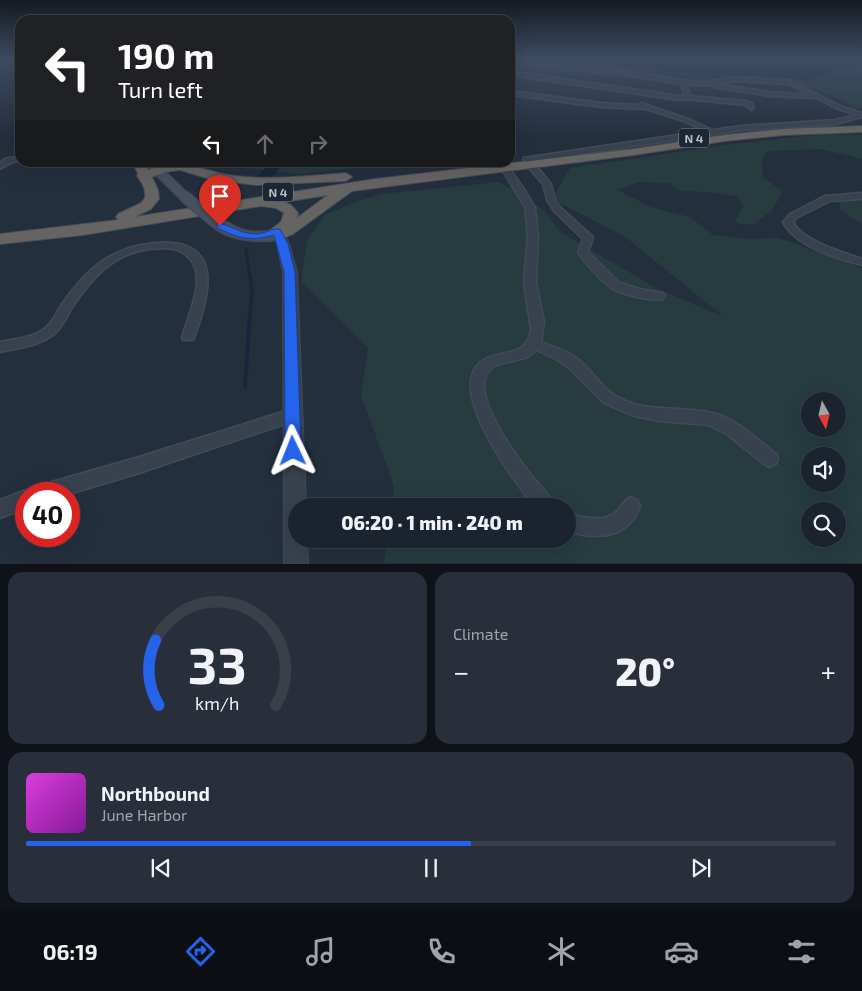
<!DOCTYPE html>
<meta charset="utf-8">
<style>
body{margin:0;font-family:"Exo 2",sans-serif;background:#282f3a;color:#f1f3f6;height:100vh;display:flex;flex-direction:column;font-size:19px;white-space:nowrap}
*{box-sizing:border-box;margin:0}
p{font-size:16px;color:#a0a4aa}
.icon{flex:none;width:28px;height:28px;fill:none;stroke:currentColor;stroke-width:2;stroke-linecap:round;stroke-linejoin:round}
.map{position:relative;height:564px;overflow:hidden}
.sheet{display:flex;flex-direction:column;gap:8px;padding:8px;background:#0f1319;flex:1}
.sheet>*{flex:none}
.hud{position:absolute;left:15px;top:15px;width:500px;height:152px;border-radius:15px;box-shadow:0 5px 20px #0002,0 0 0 1px #39404a;background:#202124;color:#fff;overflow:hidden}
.needle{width:32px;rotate:172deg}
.tools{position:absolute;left:801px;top:392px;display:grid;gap:10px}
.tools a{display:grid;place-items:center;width:45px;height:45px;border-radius:50%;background:#1b232e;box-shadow:0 5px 20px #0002,0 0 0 1px #39404a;font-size:25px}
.speed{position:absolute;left:15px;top:482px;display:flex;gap:10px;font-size:25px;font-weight:700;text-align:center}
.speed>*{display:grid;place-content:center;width:65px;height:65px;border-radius:50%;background:#1b232e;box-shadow:0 5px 20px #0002,0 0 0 1px #39404a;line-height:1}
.speed .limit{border:8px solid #d22;background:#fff;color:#111}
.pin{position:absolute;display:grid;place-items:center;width:42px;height:42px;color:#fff;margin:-51px -21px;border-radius:50% 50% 50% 0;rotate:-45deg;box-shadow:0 0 5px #0007}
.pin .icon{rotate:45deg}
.me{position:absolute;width:55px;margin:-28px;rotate:358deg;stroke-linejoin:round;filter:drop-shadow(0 0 4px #0008)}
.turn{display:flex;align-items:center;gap:18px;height:105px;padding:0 20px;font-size:22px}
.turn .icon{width:65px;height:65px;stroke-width:2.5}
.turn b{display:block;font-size:35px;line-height:42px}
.lanes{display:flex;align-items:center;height:48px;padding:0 20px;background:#0003;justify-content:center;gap:25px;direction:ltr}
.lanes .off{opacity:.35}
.big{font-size:38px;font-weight:800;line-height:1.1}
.sheet .tile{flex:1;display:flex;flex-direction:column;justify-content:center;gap:8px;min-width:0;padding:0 18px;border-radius:15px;background:#282f3a}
.sheet .dial{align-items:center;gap:0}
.dial svg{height:130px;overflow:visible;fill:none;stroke:#39404a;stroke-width:7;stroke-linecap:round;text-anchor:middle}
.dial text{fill:#f1f3f6;stroke:none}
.song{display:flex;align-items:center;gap:15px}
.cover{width:60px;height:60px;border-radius:8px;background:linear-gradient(135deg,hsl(300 70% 55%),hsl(290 70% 35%))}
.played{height:5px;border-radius:2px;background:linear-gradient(90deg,#2563eb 55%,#39404a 55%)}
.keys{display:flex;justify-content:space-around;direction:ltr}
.heat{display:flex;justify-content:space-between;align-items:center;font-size:28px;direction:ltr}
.sheet .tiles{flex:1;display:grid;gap:8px;grid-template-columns:1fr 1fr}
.tile:last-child{grid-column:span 2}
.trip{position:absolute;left:288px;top:498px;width:288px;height:50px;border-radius:25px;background:#1b232e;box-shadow:0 5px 20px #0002,0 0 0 1px #39404a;font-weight:800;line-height:50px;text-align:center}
.tabs{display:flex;height:80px;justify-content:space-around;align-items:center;background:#0b0e12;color:#a0a4aa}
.tabs .icon{width:35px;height:35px}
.tabs .active{color:#2563eb}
.tabs b{font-size:22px;color:#f1f3f6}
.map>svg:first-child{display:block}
</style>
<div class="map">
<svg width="862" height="564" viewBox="0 0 862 564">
<rect width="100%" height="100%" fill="#242f3e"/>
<!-- green -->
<g fill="#263c3f" fill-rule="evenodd">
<path d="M862,62V109C850,107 841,99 830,95C818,90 803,88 793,79H813L833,70L857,66L860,65L859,63Z"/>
<path d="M825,134L862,135V159L821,149L767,151L762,160L763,177L783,192L772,210L753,225L734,223L744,206L736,196L706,192L681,191L669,183L639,182L618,190L650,207L690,217L713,235L749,239L779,238L862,268V563H384L387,539H566V506H392L394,486L361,395L368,348L301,281L307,241L325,215L353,203L381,194L499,182L526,197L545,212L560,232L658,289L724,317L624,236L552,199L570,168L724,145ZM810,401H838V429H810ZM810,456H838V484H810ZM810,511H838V539H810Z"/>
<path d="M220,163H399L300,174L226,166Z"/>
<path d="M839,200H862V224L840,210Z"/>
</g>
<!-- water -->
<path fill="#17263c" d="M581,59H862V62L857,66L833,70L811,80L706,74L644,69Z"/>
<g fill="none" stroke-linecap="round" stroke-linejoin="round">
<!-- stream-far1 -->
<path stroke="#17263c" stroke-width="3" d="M246,250L252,291L250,314"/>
<!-- stream -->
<path stroke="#17263c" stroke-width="4" d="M245,386L250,312"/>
<!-- river -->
<path fill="#17263c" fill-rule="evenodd" d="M271,162H285L269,180H259L257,177Z"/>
<defs>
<g id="minor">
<path d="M510,62L626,71L688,81L705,82L735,77L789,80L840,106L862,113V117L836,124L741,130L527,162L523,160L524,158L704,131L684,121L646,109L602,107L511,95V91L602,103L638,105L641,103L688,119L713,130L741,126L836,120L856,115L836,108L817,98L770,96L714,87L712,85H687L690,96L746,101L752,103L754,108L751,110L746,105L684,99L679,100L510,75V71L679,96L684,95L682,84L626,75L510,64ZM735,81L788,84L810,95L770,92L716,84Z"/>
<path d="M20,156V160L11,163L0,169V163L5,159Z"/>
<path d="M528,163H534L551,184L555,200L560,207L592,236L593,238L588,252L618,282L639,289L663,293L665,296L663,299C652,302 619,294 610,287C601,281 584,261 578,252L583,239L554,211L547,200L543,184L528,167Z"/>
<path d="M502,166H508L526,192L535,208L538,237L536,282L544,322L541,342C554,347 568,351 579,360C591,370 601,386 614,395C644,414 680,405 712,413C736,418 757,439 776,454L778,459L776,464L770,467L764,464L728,435L709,425L658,421L631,415L604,403L569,368L556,359L536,350C524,365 498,358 488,372C471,397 516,455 531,475C539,485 549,494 554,506H534C515,482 441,385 484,360C503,348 526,359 531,330L524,282L528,237L525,207L501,168Z"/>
<path d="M862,193V199L830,201L796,218L793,222C802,241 843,252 862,259V265C838,259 794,246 783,222L790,214L825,196Z"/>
<path d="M154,243C205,239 215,266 203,310C200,320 197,331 193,340H183L182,337C189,313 211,270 183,253C174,247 161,248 150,249C113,253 90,280 71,309C66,318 62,328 54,334C39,346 18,348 0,352V342C15,339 31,338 44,329C53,323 56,313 62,304C87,269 109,248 154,243Z"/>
<path d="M292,409L297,410L300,415L297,420L139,473L69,494H26V508L0,518V500L26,490L32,493L35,488L41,485L139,457Z"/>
<path d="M631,497L637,500L640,506C638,512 635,519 630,523C615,540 585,538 566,530V512C580,518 605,523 617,511C623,506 623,500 631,497Z"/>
</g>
<path id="tertiary" d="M277,227L281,228L289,244L297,272L306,506H296V539H307L308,564H284L283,272L277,244L271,231Z"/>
<g id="secondary">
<path d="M143,162H155L188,194L190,196L188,198H180Z"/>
<path d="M213,216C228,220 235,231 254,232C264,233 279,228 286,235L284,238C260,244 223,241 207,220Z"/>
</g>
<path id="trunk" d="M862,126V132L784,135L725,141L634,155L352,191L293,234L279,240L274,238L269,231L281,222L284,213L276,208L261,206L83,235L0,244V234L118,220L116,217L118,214L141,203L145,198C146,188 142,183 137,176L138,174L133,162H145L148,170L165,164L164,162C189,162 211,173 235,176C272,180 309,176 346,173L352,177L346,181L257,185L213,180L180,170L165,172L152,177L158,190L159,199L151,209L134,217L375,179L634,149L725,135L784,129ZM328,195L297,218L298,213L291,205L284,202Z"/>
</defs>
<!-- minor casing -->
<use href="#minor" stroke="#414a57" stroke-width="3"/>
<!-- tertiary casing -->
<use href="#tertiary" stroke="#414a57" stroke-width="2"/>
<!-- secondary casing -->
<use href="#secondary" stroke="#414a57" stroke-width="3"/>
<!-- trunk casing -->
<use href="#trunk" stroke="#434c59" stroke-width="2"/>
<!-- minor -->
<use href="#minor" fill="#38414e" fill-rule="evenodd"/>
<!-- tertiary -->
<use href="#tertiary" fill="#38414e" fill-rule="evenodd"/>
<!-- secondary -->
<use href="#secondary" fill="#465061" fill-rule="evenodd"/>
<!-- trunk -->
<use href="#trunk" fill="#656462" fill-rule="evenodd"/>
<defs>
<path id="secondary-bridge" d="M184,196L213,220"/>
</defs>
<!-- secondary-bridge casing -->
<use href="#secondary-bridge" stroke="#414a57" stroke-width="13" stroke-linecap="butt"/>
<!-- secondary-bridge -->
<use href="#secondary-bridge" stroke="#465061" stroke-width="11"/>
</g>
<!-- shaded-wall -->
<path fill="#2f3b4b" d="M0,59H13L0,61Z"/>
<!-- sky -->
<linearGradient id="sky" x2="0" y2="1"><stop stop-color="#141a22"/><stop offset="0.43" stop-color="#3f4d63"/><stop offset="1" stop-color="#3f4d63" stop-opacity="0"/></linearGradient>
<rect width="862" height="138" fill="url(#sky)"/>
<!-- route -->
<path fill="#2563eb" stroke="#184099" d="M220,223C232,227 243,234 256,234C264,234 272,228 280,229L288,244L295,272L301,451L299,456L293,458L287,456L285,451L284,272L274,235C250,242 239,238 217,228V224Z"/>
<g text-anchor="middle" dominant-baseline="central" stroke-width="5" stroke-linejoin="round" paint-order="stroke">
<!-- shield labels -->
<g fill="#1d2633" stroke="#878f9c" stroke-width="1">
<rect x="679" y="128.5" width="30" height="19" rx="4"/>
<rect x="263" y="182.5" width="30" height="19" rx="4"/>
</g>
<g font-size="12" font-weight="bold" fill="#b4bcc9">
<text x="694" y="138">N 4</text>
<text x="278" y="192">N 4</text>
</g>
</g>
</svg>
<div class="tools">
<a><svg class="needle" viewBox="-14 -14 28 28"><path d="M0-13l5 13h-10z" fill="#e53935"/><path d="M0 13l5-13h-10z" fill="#a0a4aa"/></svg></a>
<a><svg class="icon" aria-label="sound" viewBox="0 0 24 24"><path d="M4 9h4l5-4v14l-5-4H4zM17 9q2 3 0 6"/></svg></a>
<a><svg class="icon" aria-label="search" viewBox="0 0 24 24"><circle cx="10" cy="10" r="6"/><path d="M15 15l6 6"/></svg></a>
</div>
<div class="speed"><div class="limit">40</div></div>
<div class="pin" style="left:220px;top:226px;background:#d93025"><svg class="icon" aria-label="arrive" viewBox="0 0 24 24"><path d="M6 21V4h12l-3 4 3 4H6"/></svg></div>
<svg class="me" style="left:293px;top:451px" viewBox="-20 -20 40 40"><path d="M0-17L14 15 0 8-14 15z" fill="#2563eb" stroke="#fff" stroke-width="4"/></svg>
<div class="trip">06:20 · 1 min · 240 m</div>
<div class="hud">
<div class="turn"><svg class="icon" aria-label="left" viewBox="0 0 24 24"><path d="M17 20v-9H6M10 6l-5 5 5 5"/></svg><div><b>190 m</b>Turn left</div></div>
<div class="lanes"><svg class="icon" aria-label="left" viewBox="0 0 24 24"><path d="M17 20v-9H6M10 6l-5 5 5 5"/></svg><svg class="icon off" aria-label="ahead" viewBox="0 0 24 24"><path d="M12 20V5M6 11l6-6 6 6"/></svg><svg class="icon off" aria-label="right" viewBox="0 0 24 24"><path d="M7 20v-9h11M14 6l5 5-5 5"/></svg></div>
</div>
</div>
<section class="sheet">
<div class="tiles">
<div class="tile dial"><svg viewBox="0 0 100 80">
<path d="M14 69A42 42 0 1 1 86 69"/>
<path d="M14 69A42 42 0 0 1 12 29" stroke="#2563eb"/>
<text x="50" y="56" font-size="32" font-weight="700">33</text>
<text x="50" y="72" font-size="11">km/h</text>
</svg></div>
<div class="tile"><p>Climate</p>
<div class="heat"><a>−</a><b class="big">20°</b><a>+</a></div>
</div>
<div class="tile">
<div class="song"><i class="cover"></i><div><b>Northbound</b><p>June Harbor</p></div></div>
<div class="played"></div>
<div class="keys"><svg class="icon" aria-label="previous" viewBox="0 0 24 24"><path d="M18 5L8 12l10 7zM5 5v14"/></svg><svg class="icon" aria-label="pause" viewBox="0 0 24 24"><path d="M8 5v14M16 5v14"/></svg><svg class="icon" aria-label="next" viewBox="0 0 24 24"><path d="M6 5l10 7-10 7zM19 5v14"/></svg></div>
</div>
</div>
</section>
<nav class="tabs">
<b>06:19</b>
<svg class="icon active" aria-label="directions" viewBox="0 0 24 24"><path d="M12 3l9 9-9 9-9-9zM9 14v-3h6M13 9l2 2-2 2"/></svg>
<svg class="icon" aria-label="music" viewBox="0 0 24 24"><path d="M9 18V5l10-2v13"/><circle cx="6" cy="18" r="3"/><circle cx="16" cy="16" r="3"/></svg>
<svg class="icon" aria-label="phone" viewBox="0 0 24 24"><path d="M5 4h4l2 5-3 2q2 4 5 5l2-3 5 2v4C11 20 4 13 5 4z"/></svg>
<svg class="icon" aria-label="climate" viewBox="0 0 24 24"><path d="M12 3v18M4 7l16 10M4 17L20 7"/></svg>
<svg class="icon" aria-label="car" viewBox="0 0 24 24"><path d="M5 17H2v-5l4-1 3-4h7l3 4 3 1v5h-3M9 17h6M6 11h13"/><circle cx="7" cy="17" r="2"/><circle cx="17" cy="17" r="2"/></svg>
<svg class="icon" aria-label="filters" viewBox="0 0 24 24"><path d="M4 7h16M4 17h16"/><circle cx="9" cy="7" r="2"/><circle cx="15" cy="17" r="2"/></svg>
</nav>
